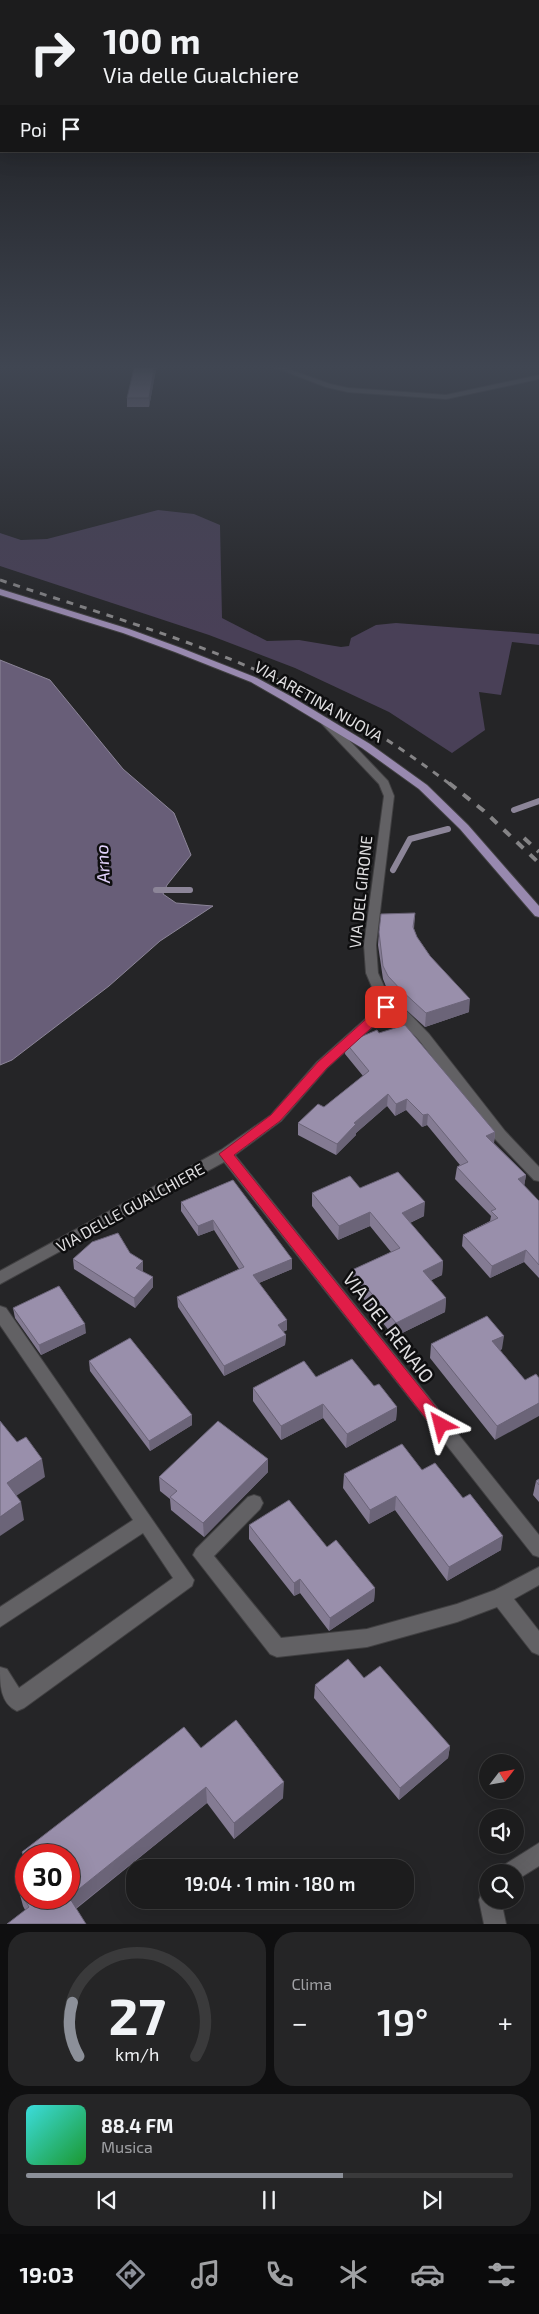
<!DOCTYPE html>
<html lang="it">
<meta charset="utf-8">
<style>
body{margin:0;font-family:"Exo 2",sans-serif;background:#252526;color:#f1f3f6;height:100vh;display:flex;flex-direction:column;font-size:19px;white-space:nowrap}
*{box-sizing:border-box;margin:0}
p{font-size:16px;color:#a0a1a4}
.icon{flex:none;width:28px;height:28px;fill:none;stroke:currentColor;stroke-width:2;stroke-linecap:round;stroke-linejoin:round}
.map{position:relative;height:1924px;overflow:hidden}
.details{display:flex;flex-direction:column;gap:8px;padding:8px;background:#0f0f10;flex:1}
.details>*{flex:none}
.banner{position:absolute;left:0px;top:0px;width:540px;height:152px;box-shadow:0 5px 20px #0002,0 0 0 1px #3a3a3b;background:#1c1c1d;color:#f1f3f6;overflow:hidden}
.needle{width:32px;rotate:59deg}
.tools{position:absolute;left:479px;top:1754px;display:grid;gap:10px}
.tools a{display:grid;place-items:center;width:45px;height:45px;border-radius:50%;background:#1c1c1d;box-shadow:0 5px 20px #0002,0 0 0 1px #3a3a3b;font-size:25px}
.speed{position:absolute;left:15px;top:1844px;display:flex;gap:10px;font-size:25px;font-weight:700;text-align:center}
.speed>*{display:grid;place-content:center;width:65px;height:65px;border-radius:50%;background:#1c1c1d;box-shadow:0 5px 20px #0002,0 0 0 1px #3a3a3b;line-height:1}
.speed .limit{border:8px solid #d22;background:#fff;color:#111}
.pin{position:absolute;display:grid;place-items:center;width:42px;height:42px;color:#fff;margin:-21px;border-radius:10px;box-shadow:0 2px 8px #0006}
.me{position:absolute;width:55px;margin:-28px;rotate:322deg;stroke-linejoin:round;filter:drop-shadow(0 0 4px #0008)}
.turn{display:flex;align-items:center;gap:18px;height:105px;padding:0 20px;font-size:22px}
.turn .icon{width:65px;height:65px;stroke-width:2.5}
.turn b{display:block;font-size:35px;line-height:42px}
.then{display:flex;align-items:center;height:48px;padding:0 20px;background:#0003;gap:10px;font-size:19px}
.big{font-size:38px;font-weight:600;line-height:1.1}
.details .tile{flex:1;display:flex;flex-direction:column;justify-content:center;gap:8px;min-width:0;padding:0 18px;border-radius:20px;background:#252526}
.details .dial{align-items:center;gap:0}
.dial svg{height:130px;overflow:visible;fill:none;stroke:#3a3a3b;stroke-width:7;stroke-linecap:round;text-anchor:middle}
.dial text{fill:#f1f3f6;stroke:none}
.song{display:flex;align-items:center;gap:15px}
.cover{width:60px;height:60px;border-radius:8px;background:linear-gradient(135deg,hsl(180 70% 55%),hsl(130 70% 35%))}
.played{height:5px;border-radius:2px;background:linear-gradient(90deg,#8c9099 65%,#3a3a3b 65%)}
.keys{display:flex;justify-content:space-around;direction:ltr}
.heat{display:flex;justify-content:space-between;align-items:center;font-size:28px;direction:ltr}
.details .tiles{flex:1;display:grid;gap:8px;grid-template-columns:1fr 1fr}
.tile:last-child{grid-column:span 2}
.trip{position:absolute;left:126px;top:1859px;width:288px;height:50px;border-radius:20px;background:#1c1c1d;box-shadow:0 5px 20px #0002,0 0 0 1px #3a3a3b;font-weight:600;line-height:50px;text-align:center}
.tab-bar{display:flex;height:80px;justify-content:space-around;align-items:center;background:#0b0b0c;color:#a0a1a4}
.tab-bar .icon{width:35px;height:35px}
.tab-bar .current{color:#8c9099}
.tab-bar b{font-size:22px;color:#f1f3f6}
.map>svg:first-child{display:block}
</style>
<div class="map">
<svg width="539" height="1924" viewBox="0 0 539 1924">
<rect width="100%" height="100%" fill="#252527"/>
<!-- green -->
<path fill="#494057" d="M158,510L194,514L220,525L222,618L267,641L299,640L341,647L349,646L351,638L376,625L396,623L539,634V645L512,642L501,695L479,692L485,730L452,753L389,712L295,668L209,635L0,566V533L21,540L47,539Z"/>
<!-- water -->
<path fill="#685e78" stroke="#8c8598" d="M0,660L50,680L123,769L174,813L191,855L167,885L163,894L176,903L213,906L160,941L109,986L12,1060L0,1065Z"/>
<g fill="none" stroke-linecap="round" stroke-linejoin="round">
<!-- stream -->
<g stroke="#8c8598" stroke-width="6">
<path d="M514,810L539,801"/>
<path d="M393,870L410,839L448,829"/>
<path d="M156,890H190"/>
</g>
<defs>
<g id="minor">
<path d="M266,364H274L330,384L348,388L446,395L539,375V379L446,399L348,392L326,387Z"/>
<path d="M325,718L329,719L388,781L394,796L376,945L378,973L392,1004L403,1007L429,1034L505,1131L539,1167V1181L534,1180L495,1139L419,1040L393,1013L389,1012L327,1068L281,1121L235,1155L539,1535V1557L533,1555L224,1162L0,1284V1271L221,1150L271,1115L317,1062L380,1006L366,973L364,945L384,796L379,784L321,723V719Z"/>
<path d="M0,1306L6,1308L194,1580L192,1586L24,1708L17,1711C0,1703 0,1684 0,1667L7,1669L19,1688L173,1578L143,1533L0,1627V1607L133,1520L0,1325Z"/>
<path d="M254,1495L260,1497L263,1503L260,1509L214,1556L281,1638L367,1629L457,1604L495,1590L539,1567V1585L514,1599L539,1631V1655L532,1652L497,1607L457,1622L367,1647L277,1657L270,1654L193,1555L196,1549L248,1497Z"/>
<path d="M539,1843V1866L515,1881V1872H501L504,1865Z"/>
<path d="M488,1890V1900H501L506,1924H484L479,1900L482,1892Z"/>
</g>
<path id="primary" d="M0,589L129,629L181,648L257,678L292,697L370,744L427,785L468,825L539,906V917L535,916L460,829L419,789L362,748L284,701L251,682L175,652L123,633L0,595Z"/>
</defs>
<!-- minor casing -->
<use href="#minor" stroke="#414042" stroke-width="2"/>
<!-- primary casing -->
<use href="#primary" stroke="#414042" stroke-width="2"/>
<!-- minor -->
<use href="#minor" fill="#626164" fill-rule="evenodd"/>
<!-- primary -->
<use href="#primary" fill="#9889af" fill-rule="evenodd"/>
<!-- rail-far1 -->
<path stroke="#858486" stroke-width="3" stroke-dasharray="7 7" stroke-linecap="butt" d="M0,580C98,613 199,641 293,687C349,714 401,747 451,785"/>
<!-- rail -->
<g stroke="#858486" stroke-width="4" stroke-dasharray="9 9" stroke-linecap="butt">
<path d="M449,783L484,811L539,863"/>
<path d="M524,838L539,852"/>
</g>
</g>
<!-- wall -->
<g fill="#847b93">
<path d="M157,364L149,407H127V398Z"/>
<path d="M415,913L414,929L417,937L469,1012L425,1027L401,1005L387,989L383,979L378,945L379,932Z"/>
<path d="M379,1033L495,1132L494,1143L526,1175L524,1186L539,1201V1278L524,1262L490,1278L462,1246L463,1235L490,1221L491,1216L455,1179L457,1167L460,1165L427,1125L422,1127L406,1110L395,1116L387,1106L356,1133V1135L336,1155L298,1135V1123L324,1107L363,1076L345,1054L346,1043Z"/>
<path d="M233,1180L292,1269L259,1283L287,1330L283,1332L286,1335L285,1345L224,1376L178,1307L177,1297L239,1269L214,1230L198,1236L181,1211V1202Z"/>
<path d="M360,1188L424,1216L410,1223L443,1261L442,1275L431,1280L446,1298L445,1312L394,1337L352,1284V1270L391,1252L370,1226L338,1240L312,1206V1193Z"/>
<path d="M130,1253L143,1271V1272L153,1277V1287L135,1308L74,1269L73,1259Z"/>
<path d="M13,1308L86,1333L41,1355L15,1318Z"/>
<path d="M431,1344L502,1349L500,1350L525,1380L495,1440L430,1358Z"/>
<path d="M89,1361L192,1425L150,1451L90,1371Z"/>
<path d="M316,1377L374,1386L397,1407L396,1420L346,1448L323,1418L281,1440L253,1401V1388Z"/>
<path d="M268,1459V1472L204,1537L171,1510L170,1499L160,1491L159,1477Z"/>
<path d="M422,1470L501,1550L447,1581L395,1510L369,1524L343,1488L344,1474Z"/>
<path d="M539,1479V1502L533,1495L536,1481Z"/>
<path d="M249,1525L327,1547L375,1588L374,1601L329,1631L300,1593L294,1596L249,1539Z"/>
<path d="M364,1678L450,1746L448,1758L399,1800L314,1698L315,1685Z"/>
<path d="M201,1748L283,1798L234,1839L207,1803L76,1909L25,1910L23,1906L19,1891L69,1898L26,1855V1869L22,1852Z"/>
</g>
<!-- shaded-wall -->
<g fill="#6b6478">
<path d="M155,364H157L149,407V398Z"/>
<path d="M470,999L469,1012L425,1027L426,1013Z"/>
<path d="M388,1094L387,1106L356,1133V1135L336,1155L337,1144L354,1123Z"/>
<path d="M407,1099L406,1110L395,1116L396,1104Z"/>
<path d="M428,1114L427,1125L422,1127L423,1115Z"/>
<path d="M495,1132L494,1143L486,1136Z"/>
<path d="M526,1175L524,1187L518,1179Z"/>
<path d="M425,1202L424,1216L401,1227L402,1213Z"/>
<path d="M370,1212V1226L338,1240L339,1226Z"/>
<path d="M213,1220L214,1230L198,1236V1226Z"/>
<path d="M526,1250L524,1262L490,1278L492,1266Z"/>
<path d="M292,1259V1269L254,1285L253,1275Z"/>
<path d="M143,1261V1271L137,1278L136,1268Z"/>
<path d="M443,1261L442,1275L422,1285L423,1271Z"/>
<path d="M153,1277V1287L135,1308L134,1298Z"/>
<path d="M446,1298L445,1312L394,1337L396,1323Z"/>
<path d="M287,1320V1330L277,1334L278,1325Z"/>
<path d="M85,1324L86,1333L41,1355L39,1345Z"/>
<path d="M286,1335L285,1345L224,1376V1366Z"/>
<path d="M504,1336L502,1349L490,1355L492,1341Z"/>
<path d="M539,1403V1416L495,1440L497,1426Z"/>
<path d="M323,1404V1418L281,1440V1426Z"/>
<path d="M397,1407L396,1420L346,1448L347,1434Z"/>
<path d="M192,1415V1425L150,1451L149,1441Z"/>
<path d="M42,1459L45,1477L10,1500L7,1483Z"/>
<path d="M268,1459V1472L204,1537L203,1523Z"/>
<path d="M396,1496L395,1510L369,1524L370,1510Z"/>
<path d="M21,1502L24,1520L0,1536V1517Z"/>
<path d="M503,1536L501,1550L447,1581L449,1567Z"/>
<path d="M300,1579V1593L294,1596V1583Z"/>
<path d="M375,1588L374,1601L329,1631L330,1618Z"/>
<path d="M450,1746L448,1758L399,1800L400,1788Z"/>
<path d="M284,1782L283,1798L234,1839V1823Z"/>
<path d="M206,1787L207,1803L71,1912L69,1897Z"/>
</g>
<!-- building -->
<g fill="#998fab" stroke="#6b6478">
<path d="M135,364H155L149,398H127Z"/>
<path d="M415,913L413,927L417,937L430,956L470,999L426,1013L402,991L388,976L383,966L379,932L381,914Z"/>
<path d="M405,1025L495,1132L486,1136L526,1175L518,1179L539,1201V1265L526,1250L492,1266L463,1235L498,1218L491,1211L496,1209L457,1167L468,1162L428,1114L423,1115L407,1099L396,1104L388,1094L354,1123L356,1124L337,1144L298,1123L318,1104L324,1107L369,1071L346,1043L377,1030L379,1033Z"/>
<path d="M398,1172L425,1202L402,1213L443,1261L423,1271L446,1298L396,1323L352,1270L400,1248L370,1212L339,1226L312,1193L350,1176L360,1188Z"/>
<path d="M233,1180L292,1259L253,1275L287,1320L278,1325L286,1335L224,1366L177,1297L244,1267L213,1220L198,1226L181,1202Z"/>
<path d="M118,1233L130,1253L143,1261L136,1268L153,1277L134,1298L73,1259L92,1242Z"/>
<path d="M59,1286L85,1324L39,1345L13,1308Z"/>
<path d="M487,1316L504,1336L492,1341L525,1380L536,1374L539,1378V1403L497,1426L431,1344Z"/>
<path d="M130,1338L192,1415L149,1441L89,1361Z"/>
<path d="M352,1359L374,1386L379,1384L397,1407L347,1434L323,1404L281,1426L253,1388L304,1361L316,1377Z"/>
<path d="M0,1421L17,1442L26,1437L42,1459L7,1483L21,1502L0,1517Z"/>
<path d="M218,1421L268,1459L203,1523L170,1497L177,1491L159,1477Z"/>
<path d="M402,1444L422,1470L435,1463L463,1498L470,1494L503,1536L449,1567L396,1496L370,1510L344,1474Z"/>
<path d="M539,1479V1485L536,1481Z"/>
<path d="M289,1500L327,1547L336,1540L375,1588L330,1618L300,1579L294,1583L249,1525Z"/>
<path d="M348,1659L364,1678L380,1666L450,1746L400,1788L315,1685Z"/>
<path d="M236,1720L284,1782L234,1823L206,1787L69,1897V1855H26V1859L22,1852L184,1727L201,1748Z"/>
<path d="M26,1886V1898L69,1897L86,1924H7L29,1907L19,1891Z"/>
</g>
<!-- sky -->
<linearGradient id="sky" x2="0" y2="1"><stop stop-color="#141415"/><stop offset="0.58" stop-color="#404652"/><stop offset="1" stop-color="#404652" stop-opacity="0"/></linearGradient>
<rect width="539" height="633" fill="url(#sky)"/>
<!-- route -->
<path fill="#e11d48" stroke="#92132f" d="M386,1003L392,1007L391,1010L327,1068L280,1121L234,1155L446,1420L448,1425L446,1430L441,1431L435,1430L219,1154L271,1115L318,1062L382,1005Z"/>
<g text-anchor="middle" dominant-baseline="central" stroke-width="5" stroke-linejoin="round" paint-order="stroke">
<!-- street labels -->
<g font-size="16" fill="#e0dfe1" stroke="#0e0e0f">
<text transform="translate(319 701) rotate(30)">VIA ARETINA NUOVA</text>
<text transform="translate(360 892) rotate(-84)">VIA DEL GIRONE</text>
<text transform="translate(130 1207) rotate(-29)">VIA DELLE GUALCHIERE</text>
</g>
<!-- water labels -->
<g font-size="18" font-style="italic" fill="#e2d2fb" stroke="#0e0e0f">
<text transform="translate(102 864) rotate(-93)">Arno</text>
</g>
<!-- near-street labels -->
<g font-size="19" fill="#e0dfe1" stroke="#0e0e0f">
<text transform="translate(389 1327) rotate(52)">VIA DEL RENAIO</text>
</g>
</g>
</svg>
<div class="tools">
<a><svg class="needle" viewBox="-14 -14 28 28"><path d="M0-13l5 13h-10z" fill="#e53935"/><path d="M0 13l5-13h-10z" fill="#a0a1a4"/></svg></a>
<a><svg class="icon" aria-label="sound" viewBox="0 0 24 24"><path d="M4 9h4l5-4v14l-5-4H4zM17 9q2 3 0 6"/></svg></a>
<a><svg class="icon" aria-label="search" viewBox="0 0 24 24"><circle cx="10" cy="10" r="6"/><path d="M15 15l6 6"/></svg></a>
</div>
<div class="speed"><div class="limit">30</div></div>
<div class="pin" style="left:386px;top:1007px;background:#d93025"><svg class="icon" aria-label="arrive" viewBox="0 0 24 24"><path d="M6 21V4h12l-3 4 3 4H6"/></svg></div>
<svg class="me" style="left:441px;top:1425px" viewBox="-20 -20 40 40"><path d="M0-17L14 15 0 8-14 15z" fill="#e11d48" stroke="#fff" stroke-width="4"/></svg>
<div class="trip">19:04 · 1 min · 180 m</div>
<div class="banner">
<div class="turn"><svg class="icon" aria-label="right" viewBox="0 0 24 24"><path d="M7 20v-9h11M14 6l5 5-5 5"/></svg><div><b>100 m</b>Via delle Gualchiere</div></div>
<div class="then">Poi<svg class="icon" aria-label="arrive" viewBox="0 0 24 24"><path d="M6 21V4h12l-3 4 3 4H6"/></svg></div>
</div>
</div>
<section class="details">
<div class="tiles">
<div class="tile dial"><svg viewBox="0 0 100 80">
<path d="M14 69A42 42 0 1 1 86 69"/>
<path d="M14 69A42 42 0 0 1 10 36" stroke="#8c9099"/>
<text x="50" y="56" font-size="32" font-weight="700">27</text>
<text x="50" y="72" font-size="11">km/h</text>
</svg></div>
<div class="tile"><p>Clima</p>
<div class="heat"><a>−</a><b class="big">19°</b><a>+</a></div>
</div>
<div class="tile">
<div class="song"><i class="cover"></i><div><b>88.4 FM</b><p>Musica</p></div></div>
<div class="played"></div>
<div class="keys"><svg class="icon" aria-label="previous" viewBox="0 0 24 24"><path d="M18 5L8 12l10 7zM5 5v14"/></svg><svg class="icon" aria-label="pause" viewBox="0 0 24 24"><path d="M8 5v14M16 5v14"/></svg><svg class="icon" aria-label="next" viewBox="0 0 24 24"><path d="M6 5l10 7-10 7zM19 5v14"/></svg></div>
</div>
</div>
</section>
<nav class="tab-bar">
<b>19:03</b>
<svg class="icon current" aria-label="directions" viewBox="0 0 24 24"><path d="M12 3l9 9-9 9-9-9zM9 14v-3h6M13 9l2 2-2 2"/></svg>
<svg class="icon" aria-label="music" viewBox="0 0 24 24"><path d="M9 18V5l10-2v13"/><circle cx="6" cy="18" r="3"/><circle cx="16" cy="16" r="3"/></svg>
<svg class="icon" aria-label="phone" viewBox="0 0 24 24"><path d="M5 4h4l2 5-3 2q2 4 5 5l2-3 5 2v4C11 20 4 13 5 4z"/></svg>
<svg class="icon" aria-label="climate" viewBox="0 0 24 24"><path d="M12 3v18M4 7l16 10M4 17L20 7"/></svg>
<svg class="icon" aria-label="car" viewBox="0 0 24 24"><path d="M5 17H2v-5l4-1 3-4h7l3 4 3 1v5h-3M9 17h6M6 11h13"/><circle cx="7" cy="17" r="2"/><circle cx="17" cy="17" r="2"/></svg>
<svg class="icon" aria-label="filters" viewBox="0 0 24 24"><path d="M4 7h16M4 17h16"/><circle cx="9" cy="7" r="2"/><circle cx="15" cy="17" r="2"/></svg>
</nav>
